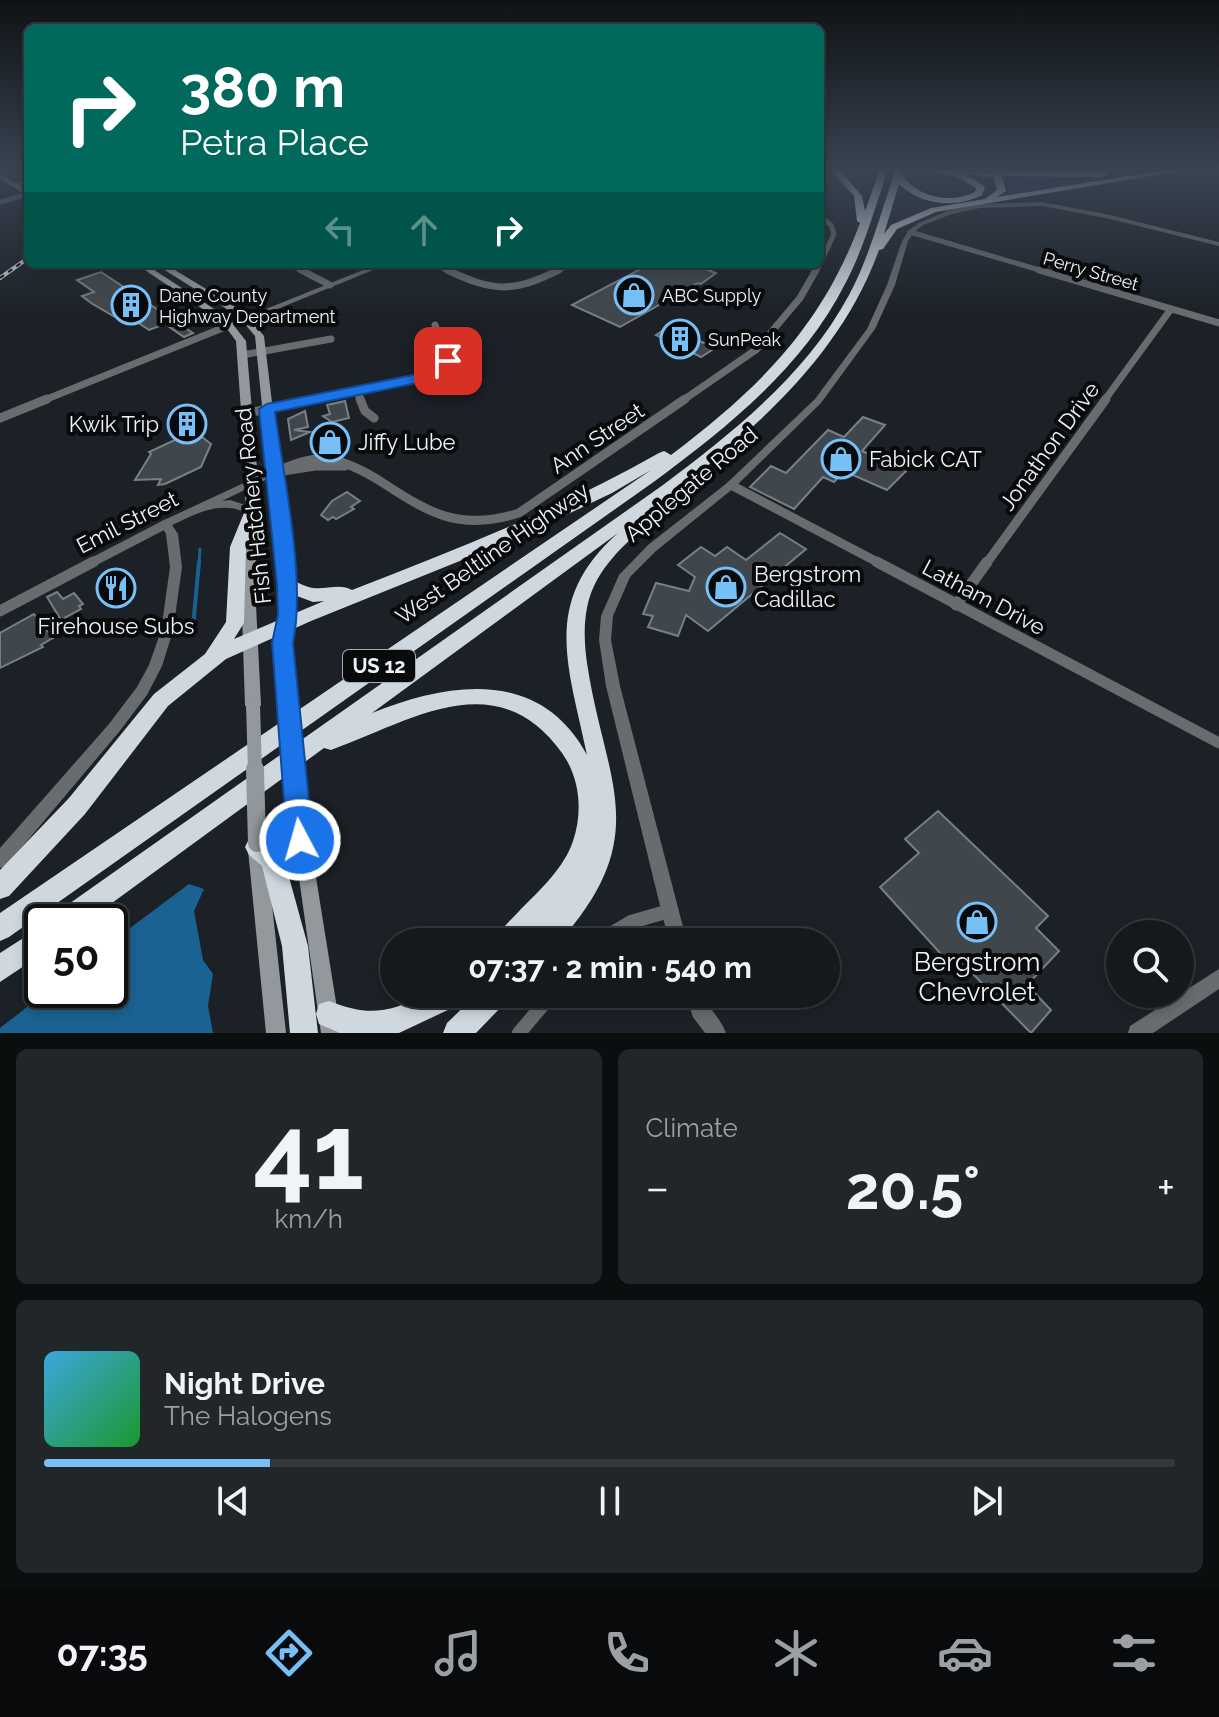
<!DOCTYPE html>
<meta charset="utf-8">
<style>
body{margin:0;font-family:Raleway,sans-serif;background:#212629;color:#f1f3f6;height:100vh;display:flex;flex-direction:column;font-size:30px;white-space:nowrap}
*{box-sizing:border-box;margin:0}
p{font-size:26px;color:#9da0a3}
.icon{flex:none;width:44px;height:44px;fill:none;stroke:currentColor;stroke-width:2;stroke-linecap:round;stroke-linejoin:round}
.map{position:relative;height:1033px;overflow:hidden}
.panel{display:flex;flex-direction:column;gap:16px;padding:16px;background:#0b0e0f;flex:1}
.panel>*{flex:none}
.guide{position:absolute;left:24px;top:24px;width:800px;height:244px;border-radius:12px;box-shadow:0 4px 12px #0003,0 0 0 2px #33383b;background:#00695c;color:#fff;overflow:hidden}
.fabs{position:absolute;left:1106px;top:920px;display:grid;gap:16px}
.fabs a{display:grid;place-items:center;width:88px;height:88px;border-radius:50%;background:#14191c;box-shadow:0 4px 12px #0003,0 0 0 2px #33383b;font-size:40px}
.speed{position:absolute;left:24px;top:904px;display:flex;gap:16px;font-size:40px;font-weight:700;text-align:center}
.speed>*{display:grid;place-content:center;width:104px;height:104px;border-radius:50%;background:#14191c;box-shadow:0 4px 12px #0003,0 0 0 2px #33383b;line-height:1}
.speed .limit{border:4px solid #111;border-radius:12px;background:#fff;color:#111}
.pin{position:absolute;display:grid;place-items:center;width:68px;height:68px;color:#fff;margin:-34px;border-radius:16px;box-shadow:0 4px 12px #0006}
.me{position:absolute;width:88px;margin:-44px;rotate:354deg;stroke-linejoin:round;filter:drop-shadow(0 0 6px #0008)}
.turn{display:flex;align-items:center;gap:28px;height:168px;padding:0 24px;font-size:36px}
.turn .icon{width:104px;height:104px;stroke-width:2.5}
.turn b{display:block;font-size:56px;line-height:68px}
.lanes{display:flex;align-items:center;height:76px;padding:0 24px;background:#0003;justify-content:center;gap:40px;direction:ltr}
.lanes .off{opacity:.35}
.big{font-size:60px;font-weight:700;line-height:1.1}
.panel .tile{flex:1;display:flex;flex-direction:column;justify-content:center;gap:12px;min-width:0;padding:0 28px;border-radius:12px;background:#212629}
.panel .dial{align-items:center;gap:0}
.dial b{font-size:104px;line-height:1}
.song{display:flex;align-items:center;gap:24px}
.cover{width:96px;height:96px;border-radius:12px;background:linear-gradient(135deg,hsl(200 70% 55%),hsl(130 70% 35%))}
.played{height:8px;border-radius:4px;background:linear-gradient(90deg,#77bff7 20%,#33383b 20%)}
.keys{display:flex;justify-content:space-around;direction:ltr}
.heat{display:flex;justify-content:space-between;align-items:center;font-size:44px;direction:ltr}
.panel .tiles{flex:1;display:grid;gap:16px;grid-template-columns:1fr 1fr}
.tile:last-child{grid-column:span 2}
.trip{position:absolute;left:380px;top:928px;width:460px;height:80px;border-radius:40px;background:#14191c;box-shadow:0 4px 12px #0003,0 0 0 2px #33383b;font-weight:700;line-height:80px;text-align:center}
.menu{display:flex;height:128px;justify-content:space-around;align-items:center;background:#080a0b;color:#9da0a3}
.menu .icon{width:56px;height:56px}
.menu .selected{color:#77bff7}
.menu b{font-size:36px;color:#f1f3f6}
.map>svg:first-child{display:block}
</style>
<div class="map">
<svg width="1219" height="1033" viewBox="0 0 1219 1033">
<rect width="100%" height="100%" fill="#1b2126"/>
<!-- green -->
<path fill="#0f3550" d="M1006,178L1115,179L1004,197L1009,189Z"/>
<!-- water -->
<path fill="#1a6292" d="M189,884L204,889L194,911L203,960L213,974L208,1006L213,1033H0V1028L49,990H110V943Z"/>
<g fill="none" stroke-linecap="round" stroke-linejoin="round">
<!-- stream-far1 -->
<path stroke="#1a6292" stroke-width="3" d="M199,564L200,549"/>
<!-- stream -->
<path stroke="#1a6292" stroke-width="4" d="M193,627L199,562"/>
</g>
<!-- building -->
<g fill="#40474c" stroke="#787f85" stroke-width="2">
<path d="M650,264H692L716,273L701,284L698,283L620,327L572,305Z"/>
<path d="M101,272L193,333L184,337L165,324L149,330L125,314L115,317L91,303L82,296L94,292L77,280Z"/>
<path d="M668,327L704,343L715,348L701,357L656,335Z"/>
<path d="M345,401L349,418L332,422L323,416L330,414L327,405Z"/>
<path d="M305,411L308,427L294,430L310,432L291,440L288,419Z"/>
<path d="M863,417L885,425L862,451L907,470L887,490L844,471L834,482L823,477L794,509L750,487L771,466L786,473L828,430L844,437Z"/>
<path d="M181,437H202L211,444L201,467L165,484L158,485L161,479L135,480L151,454L149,452Z"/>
<path d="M347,492L360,501L351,507L354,509L336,519L333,517L328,520L321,515L332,501Z"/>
<path d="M780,533L806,549L708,631L686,615L678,636L648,627L653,616L643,614L656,583L689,591L695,577L678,565L701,547L715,556L727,547L746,560Z"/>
<path d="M57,592L63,599L74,593L83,604L79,606L81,609L61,620L47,597Z"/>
<path d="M34,614L53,638L41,645L43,647L0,668V633Z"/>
<path d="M938,811L1048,916L1036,928L1059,951L1027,985L1051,1010L1031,1033L968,969L961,976L880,887L919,853L905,839Z"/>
</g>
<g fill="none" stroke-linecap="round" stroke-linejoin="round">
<!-- minor-far4 -->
<g stroke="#696c6f" stroke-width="5">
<path d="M14,185L28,182"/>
<path d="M0,202L28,194"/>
<path d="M820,216L831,225L834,234L820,264"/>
<path d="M910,232L1046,272"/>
<path d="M289,264L305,272"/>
<path d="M434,264L451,272"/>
<path d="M555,272L572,264"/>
<path d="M815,272L820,264"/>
</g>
<!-- minor-far3 -->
<g stroke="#696c6f" stroke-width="7">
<path d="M301,270L330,285"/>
<path d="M447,270C494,292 512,293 559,270"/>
<path d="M1039,270L1219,323"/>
<path d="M242,355L331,339"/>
<path d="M357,391L361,401"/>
<path d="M42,401L230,325"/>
<path d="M305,401L436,373L448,361L435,325"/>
<path d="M682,401L757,349L800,298L816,270"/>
<path d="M1104,401L1171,309"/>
</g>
<!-- minor-far2 -->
<g stroke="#696c6f" stroke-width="9">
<path d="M360,399L365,411L374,418"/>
<path d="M248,413L315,399"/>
<path d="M0,418L47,399"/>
<path d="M274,472C292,465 309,457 328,459C347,462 364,471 380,481C429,513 459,532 519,513L685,399"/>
<path d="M277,472L315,466H345"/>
<path d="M731,485L881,564"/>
<path d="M89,564L166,524"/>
<path d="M986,564L1106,399"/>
</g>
<!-- minor-far1 -->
<g stroke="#696c6f" stroke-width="11">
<path d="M877,562L1219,743"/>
<path d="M956,605L987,562"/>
<path d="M0,611L93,562"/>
</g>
<!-- minor -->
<g stroke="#696c6f" stroke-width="14">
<path d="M597,942L631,922L669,911"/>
<path d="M519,1033L552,994"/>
</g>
<!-- tertiary -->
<g fill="#696c6f" fill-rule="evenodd">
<path d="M1042,202L1106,214L1219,242V246L1106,218L1042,206L980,208L952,214L923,225L914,232L908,241L895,285L875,329L821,403L735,487L656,551L630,577L613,616L611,640L620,686L687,942H669L606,686L599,640L601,616L619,575L648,545L727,483L815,399L867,329L887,285L902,241L909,230L919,223L950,210L980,204Z"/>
<path d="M378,264H388L233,327H227L226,325Z"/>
<path d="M274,469L279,472L278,474L222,501L230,500L255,508L256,511L255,514C246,514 238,508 229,508C209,506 190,517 172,525L178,534L182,567L173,631L162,666L147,695L119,732L6,866L0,868V848L109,724L137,687L149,665L161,631L170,567L166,534L160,524L162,521Z"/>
<path d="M1219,969V989L1153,1033H1128L1130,1026Z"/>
<path d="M685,994H703C709,1009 721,1019 726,1033H705L693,1017Z"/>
</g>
<!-- secondary -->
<g fill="#92989c" fill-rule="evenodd">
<path d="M0,174L28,191V196L0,179Z"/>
<path d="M136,264H145L228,318L246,341L258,480L255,586L261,705L258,710L253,711L248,710L245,705L241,586L246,480L236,341L222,322Z"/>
<path d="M155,264H165L244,312L264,336L294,585L295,615L290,643L292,682L290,686L285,688L280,686L278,682L276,643L281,615L280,585L255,336L238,316Z"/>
<path d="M298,807L304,809L306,815L341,1033H321L290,815L292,809Z"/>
<path d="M257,841L263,844L266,850L286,1033H266L248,850L251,844Z"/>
</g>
<!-- primary -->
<path fill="#b3b9bf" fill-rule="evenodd" d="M953,169L998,174L1002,176L998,178L933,170Z"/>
<!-- motorway -->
<g fill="#d0d8df" fill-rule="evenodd">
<path d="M830,169H839L862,196L865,211L880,169H888C875,208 864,248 845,284C803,367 728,427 655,481L9,937L0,941V913L651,470L612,493L524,535L311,621L226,659L168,706L85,814L9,896L0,899V870L69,798L154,694L205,654L226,622L230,547L244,513L250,512L258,517L246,547L244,623L234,639L324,601L313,602L281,590L278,585L281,580C293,577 301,586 313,588C326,590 340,583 352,590C457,549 561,509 659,453L664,451L671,455C758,389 821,328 860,223L857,221L854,196Z"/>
<path d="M896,169H904L902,175C918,198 951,204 975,192L976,188L960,178L926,169C949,169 967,173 985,187L982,195C955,209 921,205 899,184L884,234L891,225L931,208L985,199L997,190L993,173L997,170L1103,171L1107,174L1103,177L1002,176L1006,191L997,197L1171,169H1193L936,212L897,229L883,249L879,250C843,349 768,418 687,482H695L698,486L695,490C661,516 619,541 597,580C583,605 583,635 587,663C605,783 655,834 559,942H529L540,926L524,942H494C500,929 511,920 521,909C540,890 564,868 573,841C583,812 580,778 562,753C497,662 411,721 331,750L324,748L86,922H53L56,913L663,485C733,432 806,375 849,295C870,256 881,211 896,169ZM618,533C540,602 569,667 587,755C540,668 450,682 372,713Z"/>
<path d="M257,835L280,851L284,859L308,946L318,1033H290L282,946L262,866L249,855L245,847L249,839Z"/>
<path d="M42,926V954L0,982V953Z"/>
<path d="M425,994H463L459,1003L450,1009L399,1033H340L319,1024L316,1014L319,1004L329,1001C367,1016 388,1014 425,994Z"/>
<path d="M477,994H509L505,1003L476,1033H443L447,1023Z"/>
</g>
<defs>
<path id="rail" d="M0,278L28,258"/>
</defs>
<!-- rail casing -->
<use href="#rail" stroke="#cbcfd2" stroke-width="4"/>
<!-- rail -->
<use href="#rail" stroke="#080a0c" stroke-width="2" stroke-dasharray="5" stroke-linecap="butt"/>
<!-- secondary-bridge-far1 -->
<g stroke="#92989c" stroke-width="14">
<path d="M285,682L294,771"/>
<path d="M253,705L255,771"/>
</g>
<!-- secondary-bridge -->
<g stroke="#92989c" stroke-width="18">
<path d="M255,769L257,843"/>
<path d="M294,769L298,815"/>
</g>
</g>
<!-- sky -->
<linearGradient id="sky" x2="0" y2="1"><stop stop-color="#0f1215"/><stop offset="0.54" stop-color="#394352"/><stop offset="1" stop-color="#394352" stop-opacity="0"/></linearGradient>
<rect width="1219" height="314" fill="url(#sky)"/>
<!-- route -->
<path fill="#1a73e8" stroke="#114b97" stroke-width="2" d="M448,357L455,361L449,371L432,380L275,412C284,480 306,578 293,643L313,840L309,849L300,853L291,849L287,840L272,643L278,615L277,585L259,409L267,404L423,373Z"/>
<!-- icons -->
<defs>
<symbol id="shop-ring" viewBox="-11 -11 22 22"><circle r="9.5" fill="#080a0c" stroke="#77bff7" stroke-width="1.5"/><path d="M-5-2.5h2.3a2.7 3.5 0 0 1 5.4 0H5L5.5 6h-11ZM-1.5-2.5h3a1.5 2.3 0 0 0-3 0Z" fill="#77bff7"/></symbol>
<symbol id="building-ring" viewBox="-11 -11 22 22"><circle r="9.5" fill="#080a0c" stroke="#77bff7" stroke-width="1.5"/><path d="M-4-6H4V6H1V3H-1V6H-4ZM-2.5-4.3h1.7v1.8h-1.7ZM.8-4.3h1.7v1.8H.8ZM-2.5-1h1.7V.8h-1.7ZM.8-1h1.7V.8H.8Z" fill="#77bff7"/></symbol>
<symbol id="restaurant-ring" viewBox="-11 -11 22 22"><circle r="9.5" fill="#080a0c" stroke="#77bff7" stroke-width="1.5"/><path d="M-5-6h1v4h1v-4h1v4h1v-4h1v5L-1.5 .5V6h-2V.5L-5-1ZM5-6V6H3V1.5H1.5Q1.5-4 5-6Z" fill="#77bff7"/></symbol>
</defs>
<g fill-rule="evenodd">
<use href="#shop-ring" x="612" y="273" width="44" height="44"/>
<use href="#building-ring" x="109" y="283" width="44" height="44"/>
<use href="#building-ring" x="658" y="317" width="44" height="44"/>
<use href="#building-ring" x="165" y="402" width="44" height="44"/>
<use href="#shop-ring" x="308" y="420" width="44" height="44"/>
<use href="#shop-ring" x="819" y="437" width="44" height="44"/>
<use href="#shop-ring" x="704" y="565" width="44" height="44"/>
<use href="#restaurant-ring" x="94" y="566" width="44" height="44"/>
<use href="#shop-ring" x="955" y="900" width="44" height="44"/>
</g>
<g text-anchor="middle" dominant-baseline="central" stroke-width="8" stroke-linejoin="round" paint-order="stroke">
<!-- far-street labels -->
<g font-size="18" fill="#eff3f6" stroke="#080a0c">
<text transform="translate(1091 271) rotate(16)">Perry Street</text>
</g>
<!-- far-poi labels -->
<g font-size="18" fill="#eff3f6" stroke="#080a0c" text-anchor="start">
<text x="159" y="295">Dane County<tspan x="159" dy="21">Highway Department</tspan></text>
<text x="662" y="295">ABC Supply</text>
<text x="708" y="339">SunPeak</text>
</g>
<!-- shield labels -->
<rect fill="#080a0c" stroke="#aaadb0" stroke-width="2" x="343" y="650" width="72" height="32" rx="6"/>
<g font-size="20" font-weight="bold" fill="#eff3f6">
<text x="379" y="666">US 12</text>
</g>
<!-- poi labels -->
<g font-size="22" fill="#eff3f6" stroke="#080a0c" text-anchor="start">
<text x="159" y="424" text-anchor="end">Kwik Trip</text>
<text x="358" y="442">Jiffy Lube</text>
<text x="869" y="459">Fabick CAT</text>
<text x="754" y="574">Bergstrom<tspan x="754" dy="25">Cadillac</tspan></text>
<text x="116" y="626" text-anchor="middle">Firehouse Subs</text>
</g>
<!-- street labels -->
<g font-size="22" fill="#eff3f6" stroke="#080a0c">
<text transform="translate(597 438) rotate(-34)">Ann Street</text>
<text transform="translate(1049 446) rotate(-54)">Jonathon Drive</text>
<text transform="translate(691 484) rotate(-40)">Applegate Road</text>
<text transform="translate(253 506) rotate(-96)">Fish Hatchery Road</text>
<text transform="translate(127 522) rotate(-27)">Emil Street</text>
<text transform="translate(492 553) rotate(-35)">West Beltline Highway</text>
<text transform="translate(984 597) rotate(28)">Latham Drive</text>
</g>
<!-- near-poi labels -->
<g font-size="26" fill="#eff3f6" stroke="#080a0c">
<text x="977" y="962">Bergstrom<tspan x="977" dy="30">Chevrolet</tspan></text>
</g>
</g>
</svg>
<div class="fabs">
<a><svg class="icon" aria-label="search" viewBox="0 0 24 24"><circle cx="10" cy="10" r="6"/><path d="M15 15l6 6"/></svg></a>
</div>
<div class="speed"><div class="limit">50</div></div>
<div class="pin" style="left:448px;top:361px;background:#d93025"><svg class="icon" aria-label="arrive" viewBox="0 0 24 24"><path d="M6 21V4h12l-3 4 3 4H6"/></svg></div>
<svg class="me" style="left:300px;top:840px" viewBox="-20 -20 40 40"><circle r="17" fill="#1a73e8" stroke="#fff" stroke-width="3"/><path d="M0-11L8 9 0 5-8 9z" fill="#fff"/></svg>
<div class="trip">07:37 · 2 min · 540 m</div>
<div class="guide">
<div class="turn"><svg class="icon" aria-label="right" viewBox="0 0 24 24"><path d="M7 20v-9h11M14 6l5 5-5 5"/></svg><div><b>380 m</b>Petra Place</div></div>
<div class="lanes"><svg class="icon off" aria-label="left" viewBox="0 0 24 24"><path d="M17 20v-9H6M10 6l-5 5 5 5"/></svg><svg class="icon off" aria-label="ahead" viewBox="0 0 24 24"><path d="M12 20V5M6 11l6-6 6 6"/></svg><svg class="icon" aria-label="right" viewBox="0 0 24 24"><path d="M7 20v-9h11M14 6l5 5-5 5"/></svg></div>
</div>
</div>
<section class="panel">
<div class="tiles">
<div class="tile dial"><b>41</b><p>km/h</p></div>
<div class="tile"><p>Climate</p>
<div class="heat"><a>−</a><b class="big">20.5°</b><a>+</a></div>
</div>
<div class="tile">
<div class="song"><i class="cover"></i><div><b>Night Drive</b><p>The Halogens</p></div></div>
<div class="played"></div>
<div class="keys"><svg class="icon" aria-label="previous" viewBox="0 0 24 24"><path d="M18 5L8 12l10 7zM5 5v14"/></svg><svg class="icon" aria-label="pause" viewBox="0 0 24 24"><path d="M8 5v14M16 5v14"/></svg><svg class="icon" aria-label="next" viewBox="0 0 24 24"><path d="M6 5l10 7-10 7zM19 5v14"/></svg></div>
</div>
</div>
</section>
<nav class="menu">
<b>07:35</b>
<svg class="icon selected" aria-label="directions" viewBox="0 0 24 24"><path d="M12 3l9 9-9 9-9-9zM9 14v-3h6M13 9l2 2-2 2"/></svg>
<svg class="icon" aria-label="music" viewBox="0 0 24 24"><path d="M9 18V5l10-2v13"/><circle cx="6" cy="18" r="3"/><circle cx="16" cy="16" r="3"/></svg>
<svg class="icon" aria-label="phone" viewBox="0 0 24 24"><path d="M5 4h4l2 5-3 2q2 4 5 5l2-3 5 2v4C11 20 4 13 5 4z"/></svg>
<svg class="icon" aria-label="climate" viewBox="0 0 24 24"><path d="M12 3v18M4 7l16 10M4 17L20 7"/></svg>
<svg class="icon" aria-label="car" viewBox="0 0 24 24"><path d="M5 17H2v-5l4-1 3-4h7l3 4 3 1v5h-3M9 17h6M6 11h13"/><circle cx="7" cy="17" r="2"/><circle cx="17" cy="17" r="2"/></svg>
<svg class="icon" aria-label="filters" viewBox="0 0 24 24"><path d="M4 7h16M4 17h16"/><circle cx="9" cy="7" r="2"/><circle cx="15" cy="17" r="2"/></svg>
</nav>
